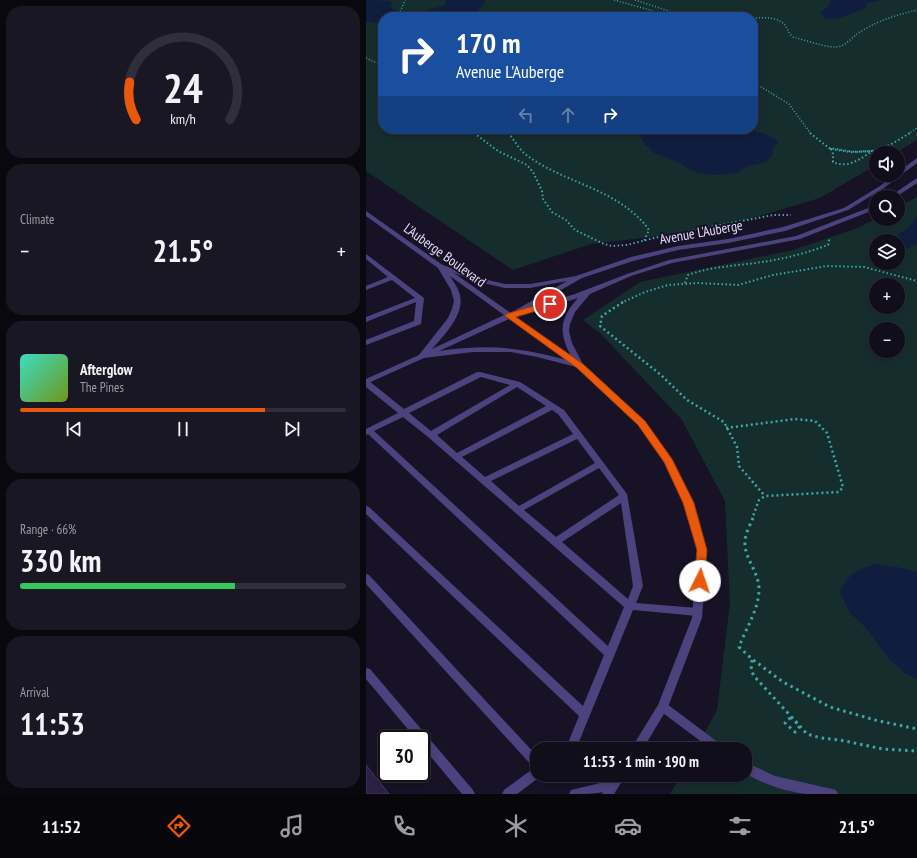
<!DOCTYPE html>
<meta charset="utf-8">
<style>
body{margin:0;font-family:"PT Sans Narrow",sans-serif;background:#1a1725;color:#f1f3f6;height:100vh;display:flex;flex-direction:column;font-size:15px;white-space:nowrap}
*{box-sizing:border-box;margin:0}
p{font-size:13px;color:#9c9ca3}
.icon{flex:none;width:22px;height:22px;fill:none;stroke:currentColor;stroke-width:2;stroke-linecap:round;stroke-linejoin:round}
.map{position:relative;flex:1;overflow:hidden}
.drawer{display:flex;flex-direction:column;gap:6px;padding:6px;background:#09080f;width:366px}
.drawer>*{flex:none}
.top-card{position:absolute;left:12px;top:12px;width:380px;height:122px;border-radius:16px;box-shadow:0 2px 10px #0003,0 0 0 1px #302e3b;background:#1a4fa0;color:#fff;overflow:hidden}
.fabs{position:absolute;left:503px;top:146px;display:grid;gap:8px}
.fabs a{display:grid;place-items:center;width:36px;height:36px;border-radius:50%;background:#110e1c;box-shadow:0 2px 10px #0003,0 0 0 1px #302e3b;font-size:20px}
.speed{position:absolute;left:12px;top:730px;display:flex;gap:8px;font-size:20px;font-weight:700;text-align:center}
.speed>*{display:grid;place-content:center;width:52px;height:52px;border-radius:50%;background:#110e1c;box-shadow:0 2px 10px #0003,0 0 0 1px #302e3b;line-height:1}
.speed .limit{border:2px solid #111;border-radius:6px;background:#fff;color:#111}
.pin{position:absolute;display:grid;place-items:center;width:34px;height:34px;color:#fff;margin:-17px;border:2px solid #fff;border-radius:50%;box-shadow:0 1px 4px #0007}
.me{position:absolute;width:44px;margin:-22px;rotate:4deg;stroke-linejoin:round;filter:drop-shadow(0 0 3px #0008)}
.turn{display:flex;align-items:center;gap:14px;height:84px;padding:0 12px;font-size:18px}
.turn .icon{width:52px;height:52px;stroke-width:2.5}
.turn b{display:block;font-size:28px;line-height:34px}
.lanes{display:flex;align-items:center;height:38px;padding:0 12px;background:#0003;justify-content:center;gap:20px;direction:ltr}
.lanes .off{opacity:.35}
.big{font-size:30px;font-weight:700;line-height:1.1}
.drawer .card{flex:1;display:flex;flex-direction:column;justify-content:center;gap:6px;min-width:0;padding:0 14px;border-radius:16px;background:#1a1725}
.drawer .dial{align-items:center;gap:0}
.dial svg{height:104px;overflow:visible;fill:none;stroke:#302e3b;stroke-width:7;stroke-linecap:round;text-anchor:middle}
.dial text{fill:#f1f3f6;stroke:none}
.song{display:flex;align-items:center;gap:12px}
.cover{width:48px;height:48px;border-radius:6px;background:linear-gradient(135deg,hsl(170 70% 55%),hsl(80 70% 35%))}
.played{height:4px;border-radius:2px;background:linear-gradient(90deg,#ea580c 75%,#302e3b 75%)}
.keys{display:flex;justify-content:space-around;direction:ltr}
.heat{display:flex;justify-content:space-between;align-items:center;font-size:22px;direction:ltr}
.charge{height:6px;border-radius:3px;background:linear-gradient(90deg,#34c759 66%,#302e3b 0)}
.trip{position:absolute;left:164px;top:742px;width:222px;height:40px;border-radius:16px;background:#110e1c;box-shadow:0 2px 10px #0003,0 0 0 1px #302e3b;font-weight:700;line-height:40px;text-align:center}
.dock{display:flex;height:64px;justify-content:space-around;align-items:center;background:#07060b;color:#9c9ca3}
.dock .icon{width:28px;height:28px}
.dock .on{color:#ea580c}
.dock b{font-size:18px;color:#f1f3f6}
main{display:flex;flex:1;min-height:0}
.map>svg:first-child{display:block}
</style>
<main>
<section class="drawer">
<div class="card dial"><svg viewBox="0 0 100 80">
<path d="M14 69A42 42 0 1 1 86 69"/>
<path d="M14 69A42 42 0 0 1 9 40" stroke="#ea580c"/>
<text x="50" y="56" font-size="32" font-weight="700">24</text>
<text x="50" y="72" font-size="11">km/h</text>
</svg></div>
<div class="card"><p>Climate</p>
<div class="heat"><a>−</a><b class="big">21.5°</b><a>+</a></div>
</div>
<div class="card">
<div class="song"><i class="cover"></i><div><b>Afterglow</b><p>The Pines</p></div></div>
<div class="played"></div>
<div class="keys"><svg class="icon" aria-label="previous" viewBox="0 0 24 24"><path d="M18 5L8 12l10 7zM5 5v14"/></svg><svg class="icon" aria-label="pause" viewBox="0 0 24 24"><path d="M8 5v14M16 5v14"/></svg><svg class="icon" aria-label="next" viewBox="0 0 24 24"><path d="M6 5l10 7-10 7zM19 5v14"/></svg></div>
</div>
<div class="card"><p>Range · 66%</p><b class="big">330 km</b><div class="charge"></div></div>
<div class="card"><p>Arrival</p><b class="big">11:53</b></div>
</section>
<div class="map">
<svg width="551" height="794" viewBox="0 0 551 794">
<rect width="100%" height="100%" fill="#171225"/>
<!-- green -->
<g fill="#162d2e" fill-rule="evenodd">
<path d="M0,0H551V140L530,153H510V165L454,198L346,230L225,244L147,270L0,171ZM17,17H387V129H17Z"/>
<path d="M551,197V794H304L315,775H379V749H330L351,710L364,603L359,501L316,420L235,334L217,320L274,282L427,250L492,228L510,218L532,219V207ZM510,241H532V263H510ZM510,285H532V307H510ZM510,329H532V351H510Z"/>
</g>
<!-- water -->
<g fill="#111d3f">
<path d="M0,0L26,1L25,6L27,10C45,15 63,12 80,4L79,0H118L120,2L110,12L125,16L160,17H17V23L0,22Z"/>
<path d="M465,0H517L501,3L500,7L497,9L471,19L459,18L454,13L464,5Z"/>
<path d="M270,129H382C394,133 403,133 412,142L407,148L406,156L398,163L382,166L371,173L351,175L341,174L325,171L314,163L288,153L278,143Z"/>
<path d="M551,217V244L532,253L531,237L534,233L541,229Z"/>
<path d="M512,564L531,567L551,572V679L540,674L523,659L499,627L484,613L474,592C481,574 494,567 512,564Z"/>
</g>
<!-- building -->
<path fill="#2b2144" stroke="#46366d" d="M0,765L23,794H0Z"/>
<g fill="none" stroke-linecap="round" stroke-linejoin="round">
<!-- path-far3 -->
<g stroke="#3fa6aa" stroke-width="1.5" stroke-dasharray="1 2" stroke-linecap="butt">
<path d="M248,0L284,10L300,17"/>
<path d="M269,0L321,17"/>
<path d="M32,17L39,0"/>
<path d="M387,18C398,18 409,16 418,24C422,28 422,33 427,37C439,40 457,47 470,47C478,47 485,39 491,34C508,22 530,15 551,10"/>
<path d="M0,58L17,66"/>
<path d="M387,82L423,104L445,134"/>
<path d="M102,129L110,134"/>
<path d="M138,129L143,134"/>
<path d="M542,134L551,128"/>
</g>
<!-- path-far2 -->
<g stroke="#3fa6aa" stroke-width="2" stroke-dasharray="1.5 2.5" stroke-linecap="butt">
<path d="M108,133L132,151L161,165L167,172L176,191L177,199L186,212L200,220L209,230L238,244L246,246L261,245L288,238L407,215H425"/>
<path d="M142,133C148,139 152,148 159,154C198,184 253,188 283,230L278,241"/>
<path d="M444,133L463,148L489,152L506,151L524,145L544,133"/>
<path d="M465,149L484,152L506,151C495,159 481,169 467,162V154Z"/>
<path d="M319,283L322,275C346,266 371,266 396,262C417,259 441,253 462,245L463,240L461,238"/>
<path d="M255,303L279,292L302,285L332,283L372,285L407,275L461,266L498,267L551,281"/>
</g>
<!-- path-far1 -->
<g stroke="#3fa6aa" stroke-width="2.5" stroke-dasharray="2 3" stroke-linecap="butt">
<path d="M257,302L236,316L234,326L295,375L321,400L358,422L371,447L373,466L399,496"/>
<path d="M360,428L429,419L449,421L461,433L477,487L473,492L399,496L393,500L386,519"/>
</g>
<!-- path -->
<g stroke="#3fa6aa" stroke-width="3" stroke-dasharray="2.5 4" stroke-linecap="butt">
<path d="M387,518C384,525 379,534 379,542C378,558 393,572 393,589C393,609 380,628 373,647L386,659L417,682L464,707L509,720L551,729"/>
<path d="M386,660L385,670L388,676L441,734L455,738L474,740L517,749L551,751"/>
<path d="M425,717L434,726L429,732L419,723Z"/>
</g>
<!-- service -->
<g fill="#4c437e" fill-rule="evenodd">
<path d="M0,254L58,298L55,324L0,345V340L48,321L50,302L0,322V317L49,298L26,280L0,290V286L22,277L0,259Z"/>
<path d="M111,372H114L154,382L198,410L261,494L277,586L270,603L331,608L335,609L336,612L335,615L331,616L267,610L210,749H196L202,743L213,716L0,514V506L3,507L217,706L238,655L2,434L0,435V429L32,413L0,387V381H3L38,409ZM115,377L144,385L65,431L43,413ZM151,387L180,406L91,453L71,435ZM186,410L192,414L207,434L119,477L96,457ZM37,417L62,437L258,607L242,646L8,431ZM211,439L229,463L153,506L125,481ZM233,468L253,495L190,537L158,510ZM255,503L267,586L262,599L196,542Z"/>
<path d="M0,574L3,575L171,756V775L175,776L151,794H136L138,790L168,768L0,584Z"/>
<path d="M0,668L4,669L107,790L109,794H96L55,745V739H50L0,679Z"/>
<path d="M297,703L301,704L357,746L359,749H345L293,710L292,707L293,704Z"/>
<path d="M379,762L409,776L466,789L470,790L472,794C462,794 451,794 441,794C420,792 397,784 379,773Z"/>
<path d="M247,780L251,781L253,785L251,789C235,794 220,794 203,794L205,790L209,789Z"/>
</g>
<!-- minor -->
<g fill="#4c437e" fill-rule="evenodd">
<path d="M0,211L217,364L278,421L307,462L326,503L341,550L336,618L302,707L277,749H265L292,705L326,618L331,550L318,503L299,463L272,425L210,367L171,357L145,352H107L58,358L0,384V379L53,355L82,318L86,309L88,301L85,290L72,268L0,216ZM84,276L138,315L66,349C78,335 101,313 93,292C91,286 87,281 84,276ZM143,319L201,360C153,347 122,344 73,351Z"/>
<path d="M248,775H260L248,794H236Z"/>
</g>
<!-- tertiary -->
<g fill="#4c437e" fill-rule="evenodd">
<path d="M551,158V163L518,188L482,210L419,231L362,243L312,250L267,261L216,278L163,308L209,294L261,274L303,260L430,236L510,205V209L434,239L306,263L265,276L224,294L209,312L204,324L203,331L206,343L218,366L214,368C209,367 207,361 205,356C192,332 194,318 212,298L160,314L154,313L143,318L139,316L201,281L164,288H139L108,281L71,266L74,264L113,278L139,284H164L210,276L265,257L312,246L362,239L417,227L478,208L514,186L528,175H532V172Z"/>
<path d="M551,178V183L530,197H523Z"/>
</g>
</g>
<!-- route -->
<path fill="#ea580c" stroke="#983908" d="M184,301L188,304L187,306L150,317L217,364L279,421L306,459L328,503L341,550L339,581L337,584H330L328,581L331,550L317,503L298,462L281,438L272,425L211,368L139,316L140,314Z"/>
<g text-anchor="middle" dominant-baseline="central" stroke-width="4" stroke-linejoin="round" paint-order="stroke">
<!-- street labels -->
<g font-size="14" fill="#e2dbfa" stroke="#171225">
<text transform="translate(335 232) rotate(-10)">Avenue L'Auberge</text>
<text transform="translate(79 255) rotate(36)">L'Auberge Boulevard</text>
</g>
</g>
</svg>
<div class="fabs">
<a><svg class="icon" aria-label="sound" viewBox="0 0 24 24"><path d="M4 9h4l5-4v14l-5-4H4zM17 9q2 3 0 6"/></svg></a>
<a><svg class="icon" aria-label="search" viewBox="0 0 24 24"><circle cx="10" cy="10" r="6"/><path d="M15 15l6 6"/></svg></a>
<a><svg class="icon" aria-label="layers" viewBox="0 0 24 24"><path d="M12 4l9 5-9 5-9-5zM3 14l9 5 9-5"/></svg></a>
<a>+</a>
<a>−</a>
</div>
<div class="speed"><div class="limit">30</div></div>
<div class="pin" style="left:184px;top:304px;background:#d93025"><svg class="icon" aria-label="arrive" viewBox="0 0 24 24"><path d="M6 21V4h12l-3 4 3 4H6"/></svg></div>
<svg class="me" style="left:334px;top:581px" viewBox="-20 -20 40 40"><circle r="19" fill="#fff"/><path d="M0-13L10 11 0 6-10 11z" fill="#ea580c"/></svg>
<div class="trip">11:53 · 1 min · 190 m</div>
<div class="top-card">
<div class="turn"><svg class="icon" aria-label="right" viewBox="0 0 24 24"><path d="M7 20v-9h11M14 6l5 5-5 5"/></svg><div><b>170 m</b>Avenue L'Auberge</div></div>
<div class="lanes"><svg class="icon off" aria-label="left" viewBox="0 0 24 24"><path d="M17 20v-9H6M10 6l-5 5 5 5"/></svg><svg class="icon off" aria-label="ahead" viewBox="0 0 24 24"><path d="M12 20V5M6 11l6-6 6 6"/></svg><svg class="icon" aria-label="right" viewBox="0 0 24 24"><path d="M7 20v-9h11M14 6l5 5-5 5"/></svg></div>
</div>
</div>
</main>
<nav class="dock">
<b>11:52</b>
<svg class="icon on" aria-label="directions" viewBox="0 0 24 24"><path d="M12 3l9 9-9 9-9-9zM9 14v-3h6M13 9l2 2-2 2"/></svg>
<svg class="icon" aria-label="music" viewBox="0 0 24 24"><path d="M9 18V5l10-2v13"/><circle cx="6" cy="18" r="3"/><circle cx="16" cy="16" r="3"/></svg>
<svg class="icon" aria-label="phone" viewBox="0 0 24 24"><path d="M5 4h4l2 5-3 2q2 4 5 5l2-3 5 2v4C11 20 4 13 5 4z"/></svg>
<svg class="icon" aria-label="climate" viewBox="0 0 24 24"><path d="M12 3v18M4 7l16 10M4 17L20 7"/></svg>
<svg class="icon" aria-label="car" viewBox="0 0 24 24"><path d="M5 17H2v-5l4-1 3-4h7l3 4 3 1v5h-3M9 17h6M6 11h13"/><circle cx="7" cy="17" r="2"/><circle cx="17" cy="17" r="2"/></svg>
<svg class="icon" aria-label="filters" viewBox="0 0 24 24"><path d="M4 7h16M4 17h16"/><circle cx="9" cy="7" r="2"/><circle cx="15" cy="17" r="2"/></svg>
<b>21.5°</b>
</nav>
